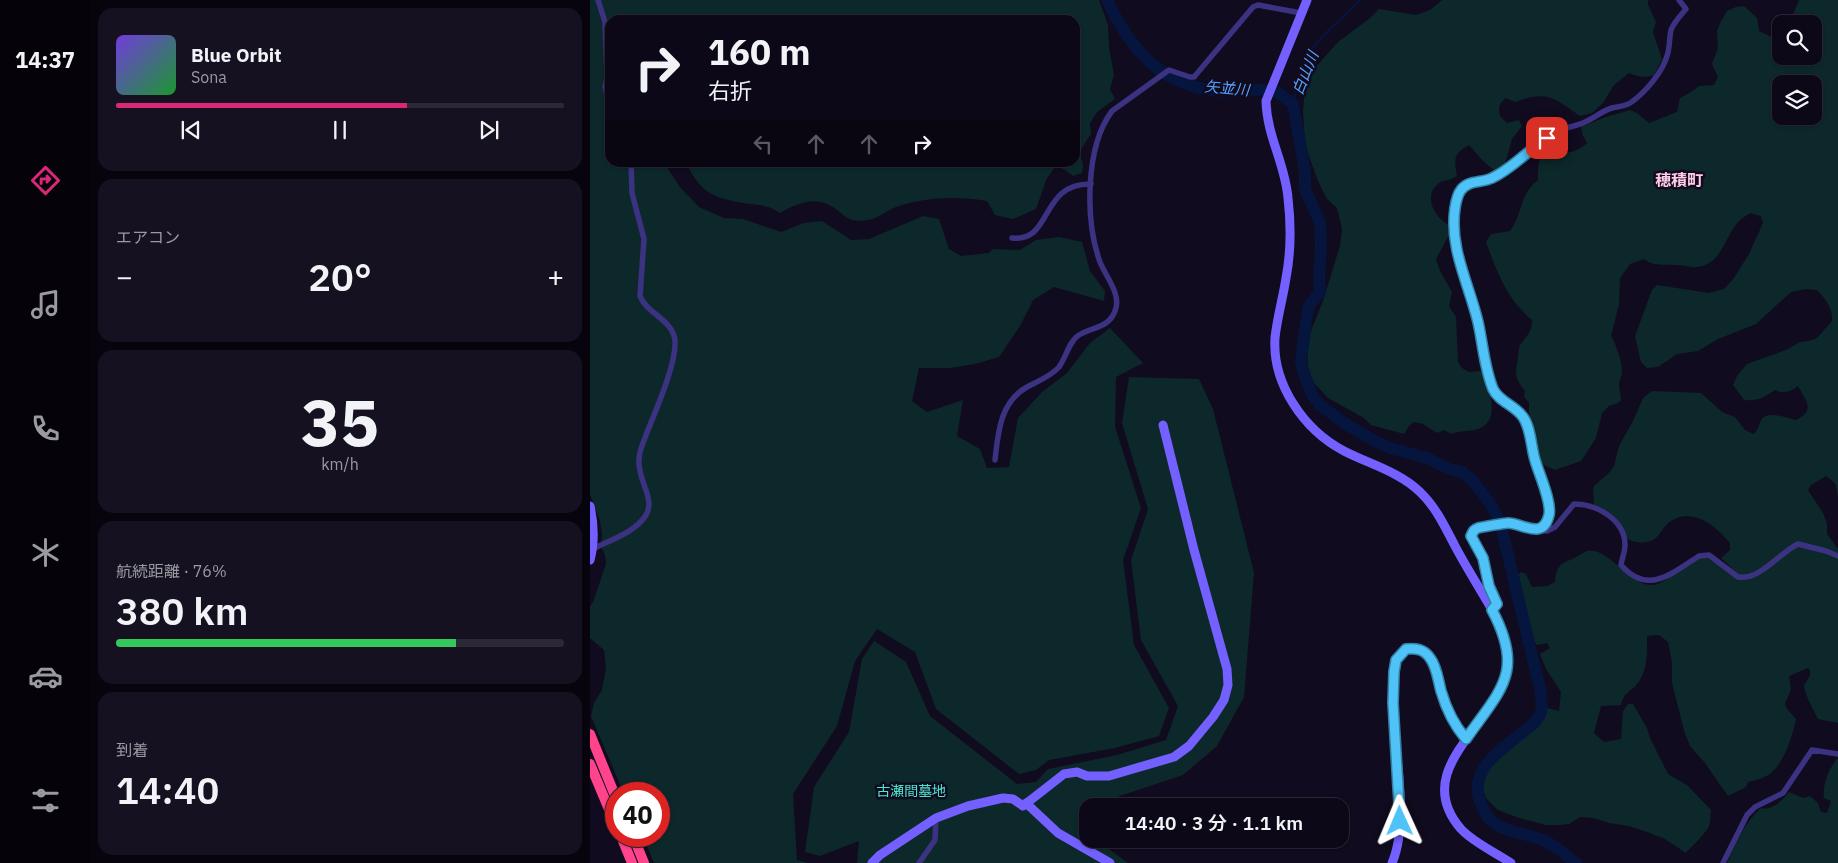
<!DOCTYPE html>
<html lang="ja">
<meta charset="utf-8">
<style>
body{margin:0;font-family:"IBM Plex Sans","Noto Sans JP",sans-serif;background:#151120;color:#f1f3f6;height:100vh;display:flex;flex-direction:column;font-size:19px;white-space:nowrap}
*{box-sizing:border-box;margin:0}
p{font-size:16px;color:#9a9aa1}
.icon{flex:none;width:28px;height:28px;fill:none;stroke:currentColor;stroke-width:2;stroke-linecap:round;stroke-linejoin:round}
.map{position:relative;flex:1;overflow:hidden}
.side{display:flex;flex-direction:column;gap:8px;padding:8px;background:#07040d;width:500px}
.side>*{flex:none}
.top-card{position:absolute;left:15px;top:15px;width:475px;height:152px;border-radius:15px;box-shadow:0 1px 4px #0004,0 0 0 1px #2c2936;background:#0c0817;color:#f1f3f6;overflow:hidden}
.buttons{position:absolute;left:1182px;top:15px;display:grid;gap:10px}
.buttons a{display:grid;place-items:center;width:50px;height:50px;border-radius:10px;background:#0c0817;box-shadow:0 1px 4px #0004,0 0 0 1px #2c2936;font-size:25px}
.speed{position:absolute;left:15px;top:782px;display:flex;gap:10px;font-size:25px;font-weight:700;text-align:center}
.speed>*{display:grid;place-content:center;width:65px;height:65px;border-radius:50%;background:#0c0817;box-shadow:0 1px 4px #0004,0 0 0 1px #2c2936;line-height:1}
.speed .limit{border:8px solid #d22;background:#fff;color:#111}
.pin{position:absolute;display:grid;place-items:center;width:42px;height:42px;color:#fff;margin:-21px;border-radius:10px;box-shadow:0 2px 8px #0006}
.me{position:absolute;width:55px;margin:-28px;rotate:359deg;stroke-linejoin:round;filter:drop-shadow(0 0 4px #0008)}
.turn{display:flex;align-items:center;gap:18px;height:105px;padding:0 20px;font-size:22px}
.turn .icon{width:65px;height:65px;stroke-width:2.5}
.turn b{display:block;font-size:35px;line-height:42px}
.lanes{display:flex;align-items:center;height:48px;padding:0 20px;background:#0003;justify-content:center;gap:25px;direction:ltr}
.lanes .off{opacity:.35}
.big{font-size:38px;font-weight:600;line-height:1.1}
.side .card{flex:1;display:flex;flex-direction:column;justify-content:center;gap:8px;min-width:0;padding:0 18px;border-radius:15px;background:#151120}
.side .dial{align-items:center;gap:0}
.dial b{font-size:65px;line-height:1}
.song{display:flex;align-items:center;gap:15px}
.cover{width:60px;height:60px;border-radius:8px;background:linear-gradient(135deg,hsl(260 70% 55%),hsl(130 70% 35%))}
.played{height:5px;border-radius:2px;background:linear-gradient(90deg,#db2777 65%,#2c2936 65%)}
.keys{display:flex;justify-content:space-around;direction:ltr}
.heat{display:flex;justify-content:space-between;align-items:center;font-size:28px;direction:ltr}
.charge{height:8px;border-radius:4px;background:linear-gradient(90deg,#34c759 76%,#2c2936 0)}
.trip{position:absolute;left:489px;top:798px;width:270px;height:50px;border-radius:15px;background:#0c0817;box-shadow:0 1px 4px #0004,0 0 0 1px #2c2936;font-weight:600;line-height:50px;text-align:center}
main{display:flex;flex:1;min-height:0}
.dock{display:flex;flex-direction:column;width:90px;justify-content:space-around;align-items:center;background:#050309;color:#9a9aa1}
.dock .icon{width:35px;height:35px}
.dock .on{color:#db2777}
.dock b{font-size:22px;color:#f1f3f6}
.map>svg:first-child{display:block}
</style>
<main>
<nav class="dock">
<b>14:37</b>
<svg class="icon on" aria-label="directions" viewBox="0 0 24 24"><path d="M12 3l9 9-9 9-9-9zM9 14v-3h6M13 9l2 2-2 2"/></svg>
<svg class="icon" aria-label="music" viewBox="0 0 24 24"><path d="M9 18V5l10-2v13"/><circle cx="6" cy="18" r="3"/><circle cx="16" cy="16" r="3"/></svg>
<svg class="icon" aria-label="phone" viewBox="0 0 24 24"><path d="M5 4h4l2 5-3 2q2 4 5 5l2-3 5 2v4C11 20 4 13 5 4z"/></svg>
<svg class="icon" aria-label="climate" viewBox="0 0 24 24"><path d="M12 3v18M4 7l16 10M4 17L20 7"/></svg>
<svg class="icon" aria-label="car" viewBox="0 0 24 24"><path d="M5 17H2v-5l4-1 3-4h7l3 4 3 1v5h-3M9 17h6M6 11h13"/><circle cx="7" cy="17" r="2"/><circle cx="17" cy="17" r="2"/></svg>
<svg class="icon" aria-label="filters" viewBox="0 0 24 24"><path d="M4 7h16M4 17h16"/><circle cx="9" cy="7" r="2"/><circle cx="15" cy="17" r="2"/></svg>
</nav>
<section class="side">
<div class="card">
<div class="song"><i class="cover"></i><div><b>Blue Orbit</b><p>Sona</p></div></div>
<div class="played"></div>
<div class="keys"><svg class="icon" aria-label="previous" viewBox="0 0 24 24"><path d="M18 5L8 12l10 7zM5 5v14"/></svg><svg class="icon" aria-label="pause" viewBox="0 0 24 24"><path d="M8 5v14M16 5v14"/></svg><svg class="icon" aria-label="next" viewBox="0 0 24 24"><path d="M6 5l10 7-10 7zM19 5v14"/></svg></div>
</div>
<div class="card"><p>エアコン</p>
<div class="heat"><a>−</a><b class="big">20°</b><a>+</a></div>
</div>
<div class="card dial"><b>35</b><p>km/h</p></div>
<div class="card"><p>航続距離 · 76%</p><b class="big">380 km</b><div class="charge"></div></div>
<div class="card"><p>到着</p><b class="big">14:40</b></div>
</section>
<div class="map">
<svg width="1248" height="863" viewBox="0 0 1248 863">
<rect width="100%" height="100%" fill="#100b1f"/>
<!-- green -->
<g fill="#0d282a" fill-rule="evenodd">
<path d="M0,0H509L518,25L519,47L524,75L520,89L525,99L507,112L500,123L501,134L490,151L493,166L492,173L483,176L475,170L466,166L457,178L446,209L423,219L405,215L397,201C368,196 334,197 306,207C297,210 287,219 278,220C254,224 254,211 237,204C221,197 204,205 190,213C177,204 167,205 153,203C120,197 111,192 96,163L485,162V20H20V162L74,163L90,187L109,207L134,218L153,219L191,232L214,223L232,221L261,240L279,239L333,216L349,219L359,249L371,256L399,253L403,249L430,250L446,240L469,237L492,242L500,271L515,291L514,301L464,287L443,300L430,326L409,357L385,364L360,368H329L322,401L337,412L373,400L367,436L390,449L397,468L419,467L428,418L452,392L477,373L500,343L520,328L553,363L526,377L525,427L551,508L533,560L544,645L579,708L569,736L525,748L459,760L446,770L429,774L346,709L325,652L287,629L265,661L247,726L203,794L207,860L218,863H64L53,836H69V794H34L1,716L4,703L12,690L16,668L14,650L0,638V606L3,602L16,564L15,555L11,547L12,533L10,521L0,494Z"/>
<path d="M852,0H1058V5L1066,22L1063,32L1072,59L1064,75C1054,78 1048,77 1039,73L1024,85L1013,103L1002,113L990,116C964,98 957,90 925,102L916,98C909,103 908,108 910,116L917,123L929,120L932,126L922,139L915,164L904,170L893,161L879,145C863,154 864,159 867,176C860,181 853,180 849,183C832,196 845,218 859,225V235L846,259L850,271L862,292L859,306L866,317L868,362L872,368L879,372L891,371C899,386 912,421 888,429C879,432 870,430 861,434L854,430L847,433L833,424L824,422L819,426L814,434L781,425L774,418L738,398L723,382L718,366L717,346L722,328L733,301L750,246L752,229L747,208L737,199L728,181L715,145L713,111L715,87L723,70L748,42L780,18L789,9L826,15L840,10Z"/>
<path d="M1209,0H1248V496C1245,481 1248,486 1236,476L1221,485L1218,490L1233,513L1237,524V534L1248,549V553L1207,542C1200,544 1196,550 1190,555C1179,563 1164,575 1150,576L1131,558L1140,550V543C1125,525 1101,505 1078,523C1073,528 1070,534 1066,538C1060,543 1047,544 1040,540C1035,538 1035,532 1032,528C1024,520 1013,513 1004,506L1003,490L1004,486L1019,473L1024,466L1029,446L1044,419L1053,398L1062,391L1111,393L1132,412L1145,417L1155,430L1164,434C1168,430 1169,425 1171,420C1178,410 1197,418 1206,420C1226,410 1216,401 1208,386C1200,392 1194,394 1185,390C1173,398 1169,401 1154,400L1143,385L1147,376L1157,364L1196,350L1210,342L1219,341L1227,338L1242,321C1243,308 1236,300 1227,290L1216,289L1201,292L1166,324L1128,339L1108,351L1087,354L1068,367L1057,368L1051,362L1045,336L1062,290L1067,285L1119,293L1134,289L1144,278L1159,254L1173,223L1171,216L1160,213C1157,215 1153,218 1150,220C1134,236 1133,264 1107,267C1100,268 1094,265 1087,265C1074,264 1065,267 1054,259L1040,264L1030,278L1029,304L1021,336C1026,344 1032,362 1032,371C1032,376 1030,379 1029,383C1029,389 1031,395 1031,400L1028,403L1019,406L1012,413L1006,438L991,461L965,470L954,465L949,461L939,413V402L934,397L935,391C923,376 926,373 928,357C929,353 928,349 930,345C937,335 942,333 942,320C917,300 907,272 896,242L901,234L920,231C933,214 929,194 948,180V169L950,157L971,147L977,153C985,151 991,149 997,143L993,136L991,127L1016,117L1040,110L1047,113L1059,123L1087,112L1090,98L1101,92L1109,86L1124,85L1128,77L1122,64L1128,48L1127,31L1131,21L1137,11L1146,7L1154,6L1167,18L1169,31L1186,39L1191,34V56H1224V24H1199ZM1191,84H1224V116H1191Z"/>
<path d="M539,377L609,379L623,409L664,573L654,697L627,746L593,775L527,797L523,806H498V839H510L509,842L538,863H267L269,841L230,856L215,852L224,787L259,732L272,659L284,641L316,662L340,716L427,784L446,782L458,769L527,755L576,740L588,706L551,640L541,560L558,509L532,423Z"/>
<path d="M1207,546L1235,552L1248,558V723L1228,719C1223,708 1216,698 1214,686L1220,675V670L1218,668L1199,676L1201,689L1195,704L1197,709L1206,719C1203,735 1194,763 1181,773C1175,778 1166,780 1158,782L1156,787L1138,796L1115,763L1100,746L1095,734L1082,683V662L1078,642L1069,635L1057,636C1057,651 1058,666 1050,680C1044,691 1034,690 1031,705L1011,706L1004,733L1014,742L1031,739L1033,711L1038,704H1043L1057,728L1060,738L1078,774L1097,785L1121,810C1120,815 1121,821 1119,826C1118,831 1101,847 1096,853L1075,839L1057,832L1039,826L1019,823L1004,818L990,817L979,824L969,825H956L929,818L908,810L896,798L892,787L896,776L895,772L907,756L945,726L957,708L969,711L971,692L956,669L950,654L960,648L957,643L947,645L941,638L926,577L931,572L936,574L942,587L957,586L965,582C966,570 968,564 980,560C986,558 992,553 997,551C1016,545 1042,587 1063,585C1081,583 1102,553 1116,556C1123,558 1148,574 1156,579Z"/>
<path d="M1248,758V863H1137C1146,844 1154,823 1171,808C1182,811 1193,800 1199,792L1213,798L1220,796L1228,803L1231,812L1237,813L1241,801L1234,798C1232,786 1239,767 1248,758Z"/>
</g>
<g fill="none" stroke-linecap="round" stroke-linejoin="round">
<!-- stream -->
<path stroke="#05153e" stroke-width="2" d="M703,104C707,87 714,63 723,48C736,30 755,17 770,0"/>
<!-- river -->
<path stroke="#05153e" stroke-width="12" d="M517,0C541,51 574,89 634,91C648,91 671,88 684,91C690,93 697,100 703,104L715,171V189L730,223L731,248L729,275L730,291L718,308L712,352L711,362L714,374L722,395L730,405L754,423L783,440L800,448L837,458L859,469L872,472L882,480L900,503L907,516L912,530L950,689C951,697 953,705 951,712C948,721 940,726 933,732C912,749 878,770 890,801C894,810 896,818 904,823C918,834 939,833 955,841C966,846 976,856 986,863"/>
<!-- street -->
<g stroke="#3c3282" stroke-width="5.5">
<path d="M8,0L15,22L17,78L15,87L20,105"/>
<path d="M422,238C463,243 449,183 501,184"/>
<path d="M405,460C408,433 410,402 437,387C448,381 460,377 469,367C476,358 479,341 489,335C502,327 519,328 525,311C532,295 516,277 510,262C495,221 495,147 522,111L579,70L600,77H604L663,7L668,5L711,13"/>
<path d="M947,529C958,523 961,515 959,503L934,419C926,407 912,403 904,391C892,370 894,344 888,321C879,285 851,229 869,193C876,179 894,183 906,176C928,163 945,141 970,130C978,127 987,126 995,122C1004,118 1012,111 1022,108C1029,106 1036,107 1043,101C1056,91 1072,73 1077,56C1080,48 1079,39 1081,30C1084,22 1091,15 1096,9L1089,0"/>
<path d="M3,549C20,540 46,532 56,515C66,499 47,479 49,460C49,451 53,443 56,435C65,412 87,363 85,340C82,319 57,314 50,296L54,239L42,193L41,162"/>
<path d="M902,610L907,604L899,586L893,558L882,540L883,532L889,528L919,523L939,529L957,531L965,527L984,504C1007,504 1035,520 1035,545C1035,552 1032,558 1031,565C1058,596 1082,573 1109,556L1119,555L1148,577C1170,581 1190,552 1208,544L1236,551L1248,556"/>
<path d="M329,863L345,840L346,818"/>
<path d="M1133,863L1157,815L1165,807L1193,793L1222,750L1248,754"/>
</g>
<!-- secondary -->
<g stroke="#7360ff" stroke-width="9">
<path d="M717,0L676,101C677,137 695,163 698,198C701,224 701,252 696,278C693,298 687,318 685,338C682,384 714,430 754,451C779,464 810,472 830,492C846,507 855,527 865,546C876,567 889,587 901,608C913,629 922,652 916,676C902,727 820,770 871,829C884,843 905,852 921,863"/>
<path d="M0,506C4,524 5,541 0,560"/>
<path d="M436,803L468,833L520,863"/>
<path d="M282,863L290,855L346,818L378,806L413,798L423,799L433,806L474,774L487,772L497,776H519L584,757L599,746L623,717L634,700L638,685L637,669L604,550L573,425"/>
<path d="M802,863C821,820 802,743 803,695C803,684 801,671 806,661C808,656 812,653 816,649C826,648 834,649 840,658C847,667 848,680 851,691C856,709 864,725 876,739"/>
</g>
<!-- highway -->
<g stroke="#ff448c" stroke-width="10">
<path d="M0,734L26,798"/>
<path d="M0,764L26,826"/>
<path d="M31,836L42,863"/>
<path d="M43,836L54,863"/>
</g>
</g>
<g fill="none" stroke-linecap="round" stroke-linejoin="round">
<defs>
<path id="route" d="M810,821L803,703L804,672L806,660L816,649C826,648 834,649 840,658C847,667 848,680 851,691C856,708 864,725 876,739C911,689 935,672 902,610L907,604L899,586L893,558L881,536C883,532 884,529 888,528C891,527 916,523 918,523C932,523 953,541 959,515C962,502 949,474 945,460C941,447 941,428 933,417C925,405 909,402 903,389C894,367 893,344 888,322C879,284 859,248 865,208C866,202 867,195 871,190C878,180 892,183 902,178C922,169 938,150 957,138"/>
</defs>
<!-- route casing -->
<use href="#route" stroke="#337fa1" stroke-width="12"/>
<!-- route -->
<use href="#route" stroke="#4fc3f7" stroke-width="9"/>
</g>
<g text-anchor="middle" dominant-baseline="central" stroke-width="5" stroke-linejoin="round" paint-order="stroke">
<!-- park labels -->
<g font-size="14" fill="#4de7cf" stroke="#100b1f">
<text x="321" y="791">古瀬間墓地</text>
</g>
<!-- water labels -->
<g font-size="15" font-style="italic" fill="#57a2ff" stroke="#100b1f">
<text transform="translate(715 73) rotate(-68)">白山川</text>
<text transform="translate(637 88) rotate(5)">矢並川</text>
</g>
<!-- quarter labels -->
<g font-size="16" font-weight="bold" fill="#ffcbe7" stroke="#100b1f">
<text x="1089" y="180">穂積町</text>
</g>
</g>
</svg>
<div class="buttons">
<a><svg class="icon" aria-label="search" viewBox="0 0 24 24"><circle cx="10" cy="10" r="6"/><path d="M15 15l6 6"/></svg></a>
<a><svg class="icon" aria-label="layers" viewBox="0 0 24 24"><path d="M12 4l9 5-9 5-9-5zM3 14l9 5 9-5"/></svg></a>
</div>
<div class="speed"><div class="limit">40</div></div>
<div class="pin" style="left:957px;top:138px;background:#d93025"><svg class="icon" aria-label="arrive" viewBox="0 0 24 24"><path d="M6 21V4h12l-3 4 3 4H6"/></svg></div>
<svg class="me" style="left:810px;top:821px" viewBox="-20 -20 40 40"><path d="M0-17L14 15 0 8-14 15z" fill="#4fc3f7" stroke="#fff" stroke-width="4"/></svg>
<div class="trip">14:40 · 3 分 · 1.1 km</div>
<div class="top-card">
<div class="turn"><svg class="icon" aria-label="right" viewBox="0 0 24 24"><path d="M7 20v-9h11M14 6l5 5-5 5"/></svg><div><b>160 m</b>右折</div></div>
<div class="lanes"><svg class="icon off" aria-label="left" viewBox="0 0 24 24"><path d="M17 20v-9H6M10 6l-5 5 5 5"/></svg><svg class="icon off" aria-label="ahead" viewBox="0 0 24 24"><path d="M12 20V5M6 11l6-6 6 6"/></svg><svg class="icon off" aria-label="ahead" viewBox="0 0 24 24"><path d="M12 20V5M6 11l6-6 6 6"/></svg><svg class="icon" aria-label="right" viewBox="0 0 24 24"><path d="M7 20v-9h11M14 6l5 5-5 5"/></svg></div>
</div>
</div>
</main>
